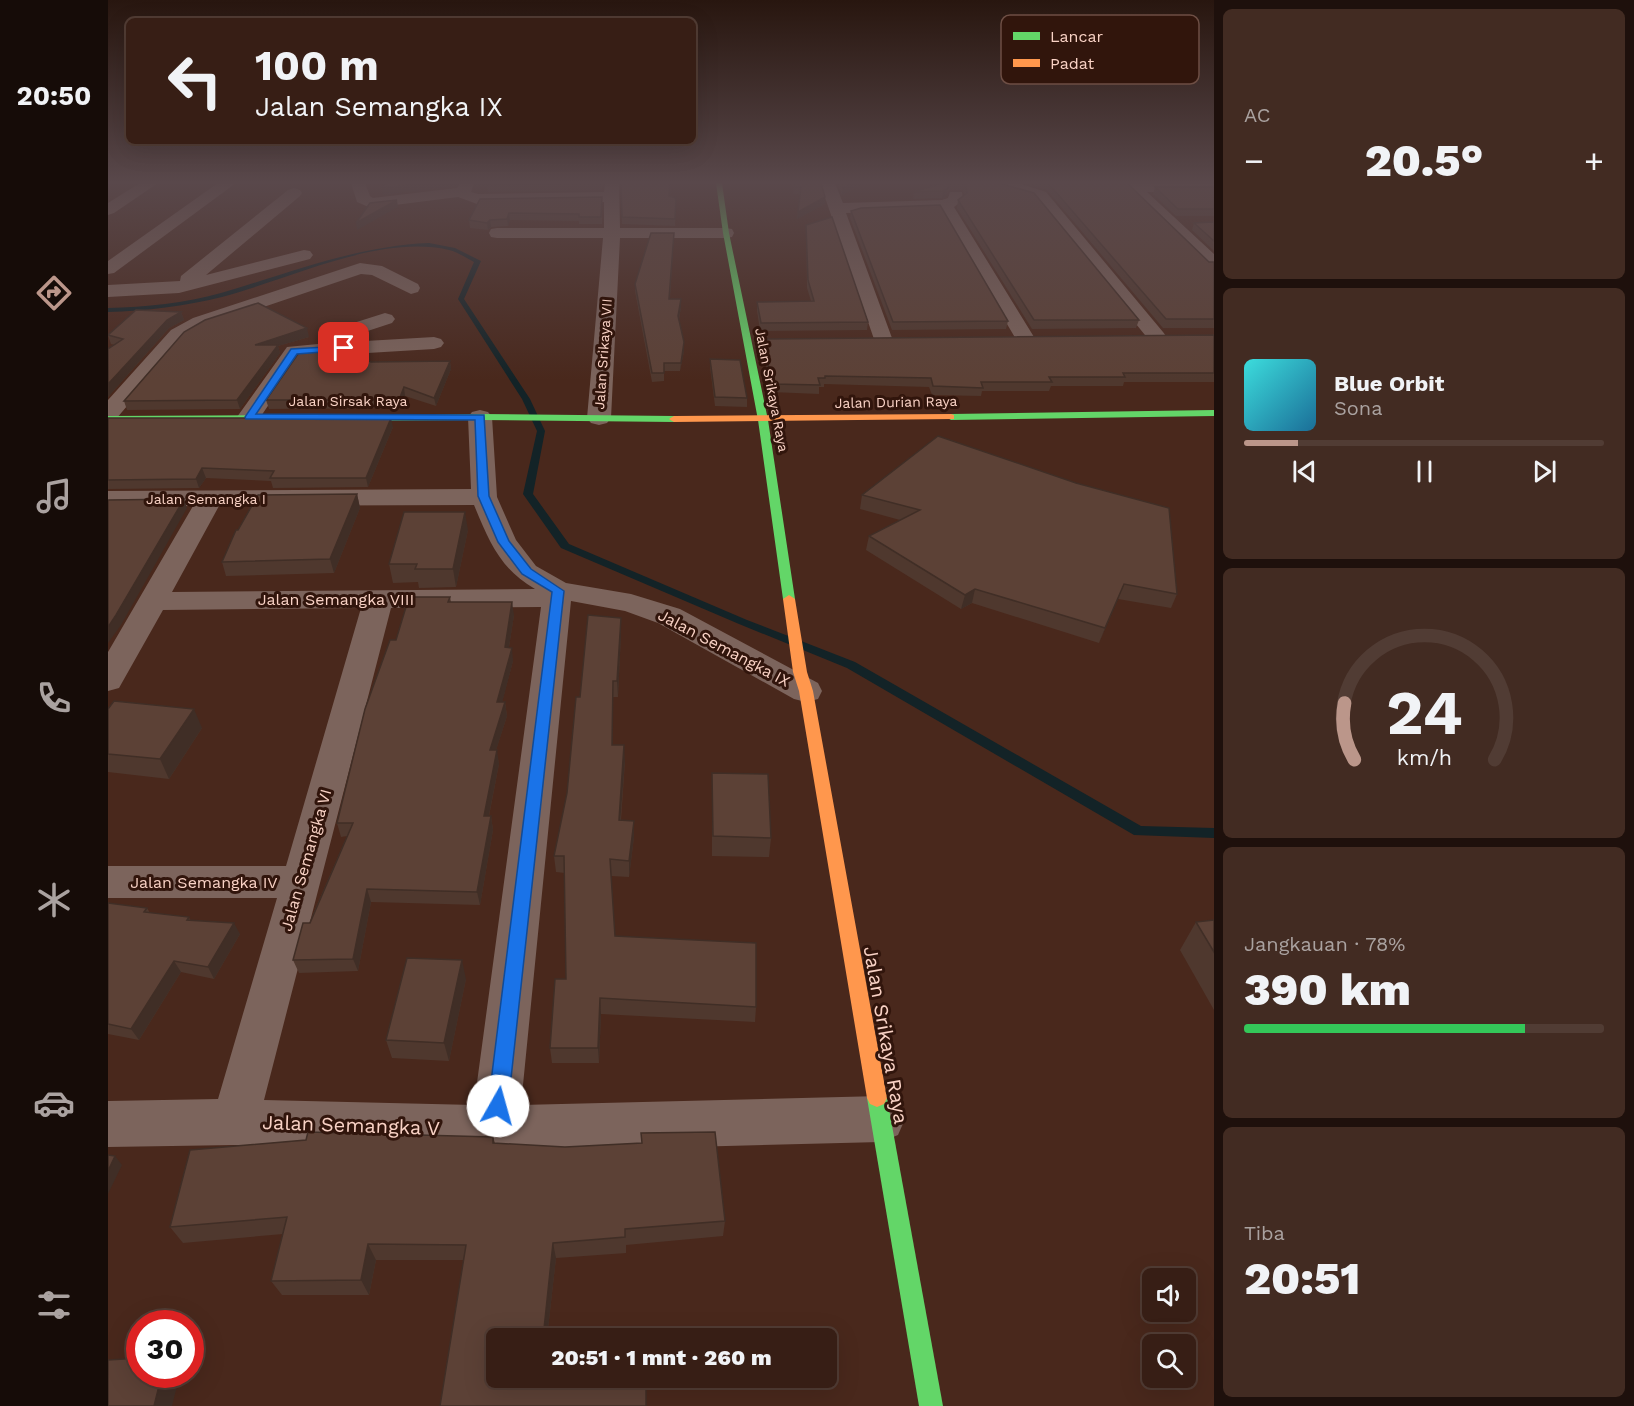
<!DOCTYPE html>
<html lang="id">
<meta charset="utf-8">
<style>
body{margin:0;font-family:"Work Sans",sans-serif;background:#422b22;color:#f1f3f6;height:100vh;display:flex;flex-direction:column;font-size:22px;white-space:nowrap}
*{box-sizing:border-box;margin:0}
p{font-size:20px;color:#aaa2a0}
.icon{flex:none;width:33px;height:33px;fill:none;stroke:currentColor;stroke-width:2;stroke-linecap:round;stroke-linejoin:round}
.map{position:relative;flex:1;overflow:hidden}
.panel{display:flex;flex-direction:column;gap:9px;padding:9px;background:#1e100c;width:420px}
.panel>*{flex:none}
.banner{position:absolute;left:18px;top:18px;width:570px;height:126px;border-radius:9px;box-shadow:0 6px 24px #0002,0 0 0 2px #513c34;background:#371e15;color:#f1f3f6;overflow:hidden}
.buttons{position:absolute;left:1034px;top:1268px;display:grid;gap:12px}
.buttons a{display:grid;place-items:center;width:54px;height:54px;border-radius:9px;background:#371e15;box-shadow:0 6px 24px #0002,0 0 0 2px #513c34;font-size:30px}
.speed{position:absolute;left:18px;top:1310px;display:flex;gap:12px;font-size:30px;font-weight:700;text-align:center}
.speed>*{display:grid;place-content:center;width:78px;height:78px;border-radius:50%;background:#371e15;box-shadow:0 6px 24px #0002,0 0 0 2px #513c34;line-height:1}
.speed .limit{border:9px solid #d22;background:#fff;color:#111}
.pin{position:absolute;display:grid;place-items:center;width:51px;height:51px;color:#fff;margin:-26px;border-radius:12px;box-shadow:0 3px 9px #0006}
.me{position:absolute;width:66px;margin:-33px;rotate:7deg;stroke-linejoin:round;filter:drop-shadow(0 0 4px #0008)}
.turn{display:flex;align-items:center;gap:21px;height:126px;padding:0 30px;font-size:27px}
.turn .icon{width:78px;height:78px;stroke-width:2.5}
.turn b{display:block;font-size:42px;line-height:51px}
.big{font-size:45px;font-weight:800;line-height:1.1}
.panel .widget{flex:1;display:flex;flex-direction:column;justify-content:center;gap:9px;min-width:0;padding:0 21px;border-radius:9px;background:#422b22}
.panel .dial{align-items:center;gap:0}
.dial svg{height:156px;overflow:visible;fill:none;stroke:#513c34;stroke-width:7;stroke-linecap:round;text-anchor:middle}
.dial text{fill:#f1f3f6;stroke:none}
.song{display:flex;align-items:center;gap:18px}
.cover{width:72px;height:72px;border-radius:9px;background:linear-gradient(135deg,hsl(180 70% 55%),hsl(200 70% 35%))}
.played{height:6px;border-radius:3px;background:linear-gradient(90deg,#bb968a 15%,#513c34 15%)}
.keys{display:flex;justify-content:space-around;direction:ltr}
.heat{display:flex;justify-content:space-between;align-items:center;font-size:33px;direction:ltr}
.charge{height:9px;border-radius:4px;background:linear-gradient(90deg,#34c759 78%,#513c34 0)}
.trip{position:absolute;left:378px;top:1328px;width:351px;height:60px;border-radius:9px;background:#371e15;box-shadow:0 6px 24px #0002,0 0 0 2px #513c34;font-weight:800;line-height:60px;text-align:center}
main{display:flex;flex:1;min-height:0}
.tabs{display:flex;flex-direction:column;width:108px;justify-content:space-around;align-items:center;background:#160c08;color:#aaa2a0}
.tabs .icon{width:42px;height:42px}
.tabs .active{color:#bb968a}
.tabs b{font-size:27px;color:#f1f3f6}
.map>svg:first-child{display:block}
</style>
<main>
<nav class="tabs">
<b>20:50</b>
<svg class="icon active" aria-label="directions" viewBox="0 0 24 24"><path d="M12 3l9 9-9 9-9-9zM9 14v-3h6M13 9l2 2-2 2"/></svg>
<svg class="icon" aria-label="music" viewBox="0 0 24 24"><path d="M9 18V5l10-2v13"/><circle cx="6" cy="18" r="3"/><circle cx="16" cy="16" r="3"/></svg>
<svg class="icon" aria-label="phone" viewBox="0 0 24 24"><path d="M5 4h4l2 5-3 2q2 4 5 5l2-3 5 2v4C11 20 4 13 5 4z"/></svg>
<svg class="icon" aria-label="climate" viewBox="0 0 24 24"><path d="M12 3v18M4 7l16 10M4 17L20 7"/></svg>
<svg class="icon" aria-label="car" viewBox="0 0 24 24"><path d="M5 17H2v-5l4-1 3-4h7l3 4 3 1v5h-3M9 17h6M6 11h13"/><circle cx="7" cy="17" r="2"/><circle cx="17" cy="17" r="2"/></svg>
<svg class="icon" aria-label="filters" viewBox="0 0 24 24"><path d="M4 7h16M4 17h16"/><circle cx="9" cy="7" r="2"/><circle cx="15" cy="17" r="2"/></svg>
</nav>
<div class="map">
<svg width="1106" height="1406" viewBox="0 0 1106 1406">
<rect width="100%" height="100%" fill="#49281c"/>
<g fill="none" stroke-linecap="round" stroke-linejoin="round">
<!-- stream -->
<path fill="#132327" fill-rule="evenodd" d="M321,243L347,248L373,261L356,299L422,399L437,431L425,494L461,544L639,620L747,662L1033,826L1106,828V838L1026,835L739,668L631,624L453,548L415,494L429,431L414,399L350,299L366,262C358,258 350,252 341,250C271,234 182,279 114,297C77,306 38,311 0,312V308C38,307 77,303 113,293C182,273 248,246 321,243Z"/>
<!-- street -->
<g fill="#7c645c" fill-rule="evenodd">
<path d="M32,183H50L6,213L0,215V203Z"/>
<path d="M110,183H128L6,273L0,274V261Z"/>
<path d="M243,183H257L262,196L265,198L349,188L352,183H366L363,192L370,194L496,192L497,183H511L512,228H618L624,229L626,233L624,237L618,238H512L503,418L499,423L491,425L483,423L479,418L495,238H389L383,237L381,233L383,229L389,228H496V202L369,204L350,197L263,208L249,202Z"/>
<path d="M712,183H727L735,203L834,200L840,198L842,192H854L855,200L846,207L926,337L923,341L916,343L909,341L832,210L738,213L784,338L781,342L774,344L767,342Z"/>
<path d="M882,183H910L938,192L1055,332L1058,336L1055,340H1041L926,198L917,194L885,186Z"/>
<path d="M1013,183H1106V192H1039L1106,254V269L1100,268Z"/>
<path d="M186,188L192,190L194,193L192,196L98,275L196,250L202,251L205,255L202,259L71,293L0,297V285L72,281L73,276L180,190Z"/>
<path d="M252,263L274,266L310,284L312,288L310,292L303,294L264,275L253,274L99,326L77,338L8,419L0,421V400L63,330L85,318Z"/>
<path d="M277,313L284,315L287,319L284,323L223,343L326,337L333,339L336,343L333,347L326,349L193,357L149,422L141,424L133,422L129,417L179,347L220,343L214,341L211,337L214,333Z"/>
<path d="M372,410L380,412L384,417L389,497L408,540L428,566L458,583L523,594L572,609L710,683L714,691L710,699L698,702L686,699L550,623L517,611L463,601L413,1105L773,1096L790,1103L797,1119L790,1135L773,1142L387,1152L127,1145L0,1147V1101L110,1099L169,898H0V866H178L253,608L55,610L11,688L0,691V652L85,506L0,507V491L363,489L360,417L364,412ZM366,505C381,541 392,569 427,589L64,592L111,506ZM433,607L366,1105L156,1100L283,608Z"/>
</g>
<!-- fast -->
<g fill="#63d668" fill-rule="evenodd">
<path d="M608,183H614L621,233L660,420L687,599L681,603L675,599L650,420L615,233Z"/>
<path d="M1106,410V416L843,420L838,417L843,414Z"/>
<path d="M372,414L566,416L571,419L566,422L372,420L0,422V416Z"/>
<path d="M769,1089L776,1092L779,1098L835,1406H811L759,1098L762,1092Z"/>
</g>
<!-- slow -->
<g fill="#ff974d" fill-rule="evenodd">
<path d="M843,414L846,415V419L566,422L561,419L566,416Z"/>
<path d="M681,595L687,599L699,672L705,691L779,1098L776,1104L769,1107L762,1104L759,1098L691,691L685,672L675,599Z"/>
</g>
</g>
<!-- wall -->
<g fill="#4f382e">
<path d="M367,183H495L494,190L380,192L379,185L367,186Z"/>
<path d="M513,183H563L562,197L568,205L567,226L514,224Z"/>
<path d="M684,183H713L717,204L689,219L692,194H685L686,185H684Z"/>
<path d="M729,183H756L734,195Z"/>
<path d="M835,183H891L1031,320L1028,328L924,329L849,208L850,200L856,195L855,190H841L838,196L834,198L805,199L806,192Z"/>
<path d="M915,183H1019L1101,262H1106V328H1055L939,190Z"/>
<path d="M1047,187H1106V216H1068L1045,194Z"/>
<path d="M494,197V224H471V221L402,220L400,226L383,227L380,230L362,228L361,220Z"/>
<path d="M743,211L900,321L898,329L784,330L742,218Z"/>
<path d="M1106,222V251L1084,230L1086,223Z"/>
<path d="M698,225L760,322L759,330L652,331L649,310V302L703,301L699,288L698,232Z"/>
<path d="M566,233L562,299H573V307L571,320L576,342V351L572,371H556V381L544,382L527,291V284Z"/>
<path d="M73,312L76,320L61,328L0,397V349L7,345L3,344L0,335Z"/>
<path d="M76,332L201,337L170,346L172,353L132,409L19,410L16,401Z"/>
<path d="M1106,335V382H1016L1015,386H943L941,391H874L873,396L824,395L821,387L716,384V387H711V394L663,392L655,347V339Z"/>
<path d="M602,359L639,398V407L607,406L602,367Z"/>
<path d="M342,361L343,369L328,406L297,396L292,408L161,409L158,400L263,362Z"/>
<path d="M0,418L285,427L260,487L165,488L163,481L98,478L91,488L0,489Z"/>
<path d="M830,436L1069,594L1063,608L1010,599L991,643L864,603L853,609L758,550L761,536L792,520L752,509L754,495Z"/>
<path d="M249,494L252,508L226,573L118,576L114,562L130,530Z"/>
<path d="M360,530L348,587L311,588L310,582L285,583L281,564Z"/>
<path d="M342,597L343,602L406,615L401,647L405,661L394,702H397L399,716L388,750L391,764L381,816H383L385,830L372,905L263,902L250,971L191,973L185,960L239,836L233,837L229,823L288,640Z"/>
<path d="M513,618V634L510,697H505V745L517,761L513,820L526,837L521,877L503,876L507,936L648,1007L647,1022L493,1014L491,1063H444L442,1048L458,979L457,873L448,872L446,856L459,793L472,697Z"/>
<path d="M0,709L94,728L61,779L0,772Z"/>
<path d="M604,773L663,838L661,857L604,856Z"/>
<path d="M0,903L39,908L42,913L81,917L82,920L132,934L106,979L73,972L31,1040L0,1034Z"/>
<path d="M1106,920V1010L1072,950L1088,922Z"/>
<path d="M358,979L341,1061L284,1058L278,1040Z"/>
<path d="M385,1137L387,1143L617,1221L615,1236L518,1245V1253L448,1258L440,1329L332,1406L356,1260H268L261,1295H174L163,1281L175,1234L75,1243L62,1227Z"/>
</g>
<!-- shaded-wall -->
<g fill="#402e26">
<path d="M316,183H350L348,186L275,195L273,188Z"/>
<path d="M367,183H383V185L367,186Z"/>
<path d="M744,183H756L734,195L735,188Z"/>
<path d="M842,183L838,196L834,198L835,191Z"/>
<path d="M717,197V204L689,219L690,212Z"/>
<path d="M289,200L290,207L249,230L248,223Z"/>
<path d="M401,213L402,220L400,226L399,219Z"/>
<path d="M382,220L383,227L380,230L379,223Z"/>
<path d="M573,299V307L570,324V316Z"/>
<path d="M73,312L76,320L61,328L0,397V384L59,320Z"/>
<path d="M199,328L201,337L170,346L172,353L132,409L129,400L147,345Z"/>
<path d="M576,342V351L572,371L573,363Z"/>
<path d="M342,361L343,369L328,406L326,398Z"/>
<path d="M296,387L297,396L292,408L291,400Z"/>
<path d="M283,418L285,427L260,487L258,478Z"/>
<path d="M94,468L98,478L91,488L88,479Z"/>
<path d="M249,494L252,508L226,573L222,559Z"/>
<path d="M76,499L79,508L13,625L0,643V627Z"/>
<path d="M357,512L360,530L348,587L345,569Z"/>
<path d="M1016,584L1010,599L991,643L997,628Z"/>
<path d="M867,589L864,603L853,609L857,595Z"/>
<path d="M404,602L406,615L399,660L397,647Z"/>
<path d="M513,618V634L510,697L509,681Z"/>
<path d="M404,648L405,661L391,715L389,702Z"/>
<path d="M505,681V761L504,745Z"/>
<path d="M397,702L399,716L384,763L382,750Z"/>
<path d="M86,709L94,728L61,779L52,759Z"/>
<path d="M516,745L517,761L511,836V820Z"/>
<path d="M389,750L391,764L378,830L376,816Z"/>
<path d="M383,816L385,830L372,905L369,892Z"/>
<path d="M526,821V837L521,877V861Z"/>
<path d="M259,889L263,902L250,971L245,959Z"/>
<path d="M126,923L132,934L106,979L100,967Z"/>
<path d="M354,960L358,979L341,1061L336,1043Z"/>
<path d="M66,961L73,972L31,1040L23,1029Z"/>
<path d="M492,998L493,1014L491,1063L490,1048Z"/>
<path d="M7,1156L14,1165L0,1194V1171Z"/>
<path d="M445,1243L448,1258L439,1338L436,1329Z"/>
<path d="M260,1244L268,1260L261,1295L253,1280Z"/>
<path d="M54,1374H72L64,1406H46Z"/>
</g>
<!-- building -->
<g fill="#5c4136" stroke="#402e26" stroke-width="1.5">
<path d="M277,183H316L273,188Z"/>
<path d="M380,183H494L379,185Z"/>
<path d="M513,183H562L561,196L568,198L567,219L514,217Z"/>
<path d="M686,183H713L717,197L690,212L693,187H686Z"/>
<path d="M733,183H744L735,188Z"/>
<path d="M835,183H891L926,193L1031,320H926L850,200L859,193L857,183H842L839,189L835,191L806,192Z"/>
<path d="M940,183H1019L1101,262H1106V319H1058Z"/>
<path d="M1047,187H1106V209H1070Z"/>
<path d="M494,197L493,217H471V214L401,213L399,219L382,220L379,223L361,220L372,199Z"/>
<path d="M289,200L248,223L262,203Z"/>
<path d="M832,205L900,321L785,322L743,211L753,208Z"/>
<path d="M724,217L760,322L653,323L649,302L706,301L700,280L698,225Z"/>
<path d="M1106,222V241L1086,223Z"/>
<path d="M543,233H566L561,299H573L570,316L576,342L573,363H556V373H544L527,284Z"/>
<path d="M150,303L199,328L147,345H170L129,400L16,401L76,332L97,320Z"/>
<path d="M28,310L73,312L59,320L0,384V349L15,339L0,335Z"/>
<path d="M1106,335V373H1015L1017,377H941L944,382H873L875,388L825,386L823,378L717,376V378H710L712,385L664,384L655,339Z"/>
<path d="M237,348L263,362L342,361L326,398L296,387L291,400H158L192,351Z"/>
<path d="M602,359L632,360L639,398L607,397Z"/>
<path d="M0,418H283L258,478H162L166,471L94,468L88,479L0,480Z"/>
<path d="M830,436L968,483L1061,508L1069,594L1016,584L997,628L867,589L857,595L761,536L812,510L754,495Z"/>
<path d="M249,494L222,559L114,562L128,530H130L150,495Z"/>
<path d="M76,499L8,615L0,627V500Z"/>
<path d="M296,512H357L345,569H307L309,564H281Z"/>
<path d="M301,597H342L340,602H404L397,647L404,648L389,702H397L382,750H389L376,816H383L369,892L259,889L245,959L185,960L195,923H202L245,823H229L257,709L282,640H288Z"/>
<path d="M480,615L513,618L509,681H505L504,745H516L511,820L526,821L521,861L502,859L507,936L648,943V1007L492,998L490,1048H442L447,979H458L456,856H446L459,793L468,697H472Z"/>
<path d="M6,701L86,709L52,759L0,754V709Z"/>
<path d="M604,773L660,774L663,838L605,836Z"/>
<path d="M0,903L39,908L36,912L81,917L79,920L126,923L100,967L66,961L23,1029L0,1024Z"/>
<path d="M1106,920V952L1088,922Z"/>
<path d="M299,958L354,960L336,1043L278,1040Z"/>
<path d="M200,1132L385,1137V1143L457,1147L534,1143L533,1133L607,1132L617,1221L517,1229V1237L445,1243L436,1329L537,1328V1338H388V1377H538V1406H332L358,1245L260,1244L253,1280L163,1281L179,1217L62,1227L82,1150L198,1140Z"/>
<path d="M0,1155L7,1156L0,1171Z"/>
<path d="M32,1358V1374H54L46,1406H0V1360Z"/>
</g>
<!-- sky -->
<linearGradient id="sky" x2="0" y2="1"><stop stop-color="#28160f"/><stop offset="0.48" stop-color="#59484b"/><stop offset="1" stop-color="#59484b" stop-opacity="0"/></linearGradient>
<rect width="1106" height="380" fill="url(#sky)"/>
<!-- route -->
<path fill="#1a73e8" stroke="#114b97" stroke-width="1.5" d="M236,346L240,348L239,350L189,354L148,414L376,415L381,496L401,541L423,569L456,591L400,1106L397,1112L390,1115L383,1112L380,1106L444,592L414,574L390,542L370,496L367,420L138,419L137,417L183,349Z"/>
<g text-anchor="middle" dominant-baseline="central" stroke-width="6" stroke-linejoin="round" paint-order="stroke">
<!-- far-street labels -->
<g font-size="14" fill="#f9d2c5" stroke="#31150c">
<text transform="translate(495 354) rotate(-86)">Jalan Srikaya VII</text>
<text transform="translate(664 390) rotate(79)">Jalan Srikaya Raya</text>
<text x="240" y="401">Jalan Sirsak Raya</text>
<text transform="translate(788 402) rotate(-1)">Jalan Durian Raya</text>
<text x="98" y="499">Jalan Semangka I</text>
</g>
<!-- street labels -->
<g font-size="16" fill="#f9d2c5" stroke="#31150c">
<text x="228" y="599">Jalan Semangka VIII</text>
<text transform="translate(616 648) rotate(28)">Jalan Semangka IX</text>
<text transform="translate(198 860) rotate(-74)">Jalan Semangka VI</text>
<text x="96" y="882">Jalan Semangka IV</text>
</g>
<!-- near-street labels -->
<g font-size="20" fill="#f9d2c5" stroke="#31150c">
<text transform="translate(778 1035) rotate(80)">Jalan Srikaya Raya</text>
<text transform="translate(243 1125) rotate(2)">Jalan Semangka V</text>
</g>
</g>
<!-- legend -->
<rect x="893" y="15" width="198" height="69" rx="9" fill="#31150c" stroke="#6d4e44" stroke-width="1.5"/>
<rect x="905" y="32" width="27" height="8" fill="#63d668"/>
<rect x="905" y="59" width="27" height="8" fill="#ff974d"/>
<g font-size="16" fill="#f9d2c5">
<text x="942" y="42">Lancar</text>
<text x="942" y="69">Padat</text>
</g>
</svg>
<div class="buttons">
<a><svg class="icon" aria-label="sound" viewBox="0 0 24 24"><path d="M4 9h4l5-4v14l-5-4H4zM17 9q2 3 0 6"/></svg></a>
<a><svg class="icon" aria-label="search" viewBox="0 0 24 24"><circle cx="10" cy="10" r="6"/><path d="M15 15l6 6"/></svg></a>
</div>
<div class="speed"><div class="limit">30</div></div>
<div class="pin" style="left:236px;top:348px;background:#d93025"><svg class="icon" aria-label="arrive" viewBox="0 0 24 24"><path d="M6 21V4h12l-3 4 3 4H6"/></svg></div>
<svg class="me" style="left:390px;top:1106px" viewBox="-20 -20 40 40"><circle r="19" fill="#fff"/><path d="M0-13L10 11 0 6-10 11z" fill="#1a73e8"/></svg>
<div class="trip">20:51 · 1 mnt · 260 m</div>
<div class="banner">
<div class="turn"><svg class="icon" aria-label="left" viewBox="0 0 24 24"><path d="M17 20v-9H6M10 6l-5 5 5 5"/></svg><div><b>100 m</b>Jalan Semangka IX</div></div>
</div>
</div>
<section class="panel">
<div class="widget"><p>AC</p>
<div class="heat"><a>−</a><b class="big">20.5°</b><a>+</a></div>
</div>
<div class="widget">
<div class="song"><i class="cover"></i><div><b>Blue Orbit</b><p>Sona</p></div></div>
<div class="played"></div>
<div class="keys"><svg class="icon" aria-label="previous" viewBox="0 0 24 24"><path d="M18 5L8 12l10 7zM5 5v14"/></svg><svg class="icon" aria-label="pause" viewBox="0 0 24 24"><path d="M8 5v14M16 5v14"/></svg><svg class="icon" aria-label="next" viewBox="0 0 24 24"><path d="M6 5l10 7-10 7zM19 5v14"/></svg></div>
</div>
<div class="widget dial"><svg viewBox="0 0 100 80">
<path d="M14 69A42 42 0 1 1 86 69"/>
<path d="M14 69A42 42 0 0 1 9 40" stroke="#bb968a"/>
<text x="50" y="56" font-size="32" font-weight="700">24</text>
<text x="50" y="72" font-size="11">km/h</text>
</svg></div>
<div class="widget"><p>Jangkauan · 78%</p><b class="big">390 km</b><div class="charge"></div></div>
<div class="widget"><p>Tiba</p><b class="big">20:51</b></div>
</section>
</main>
